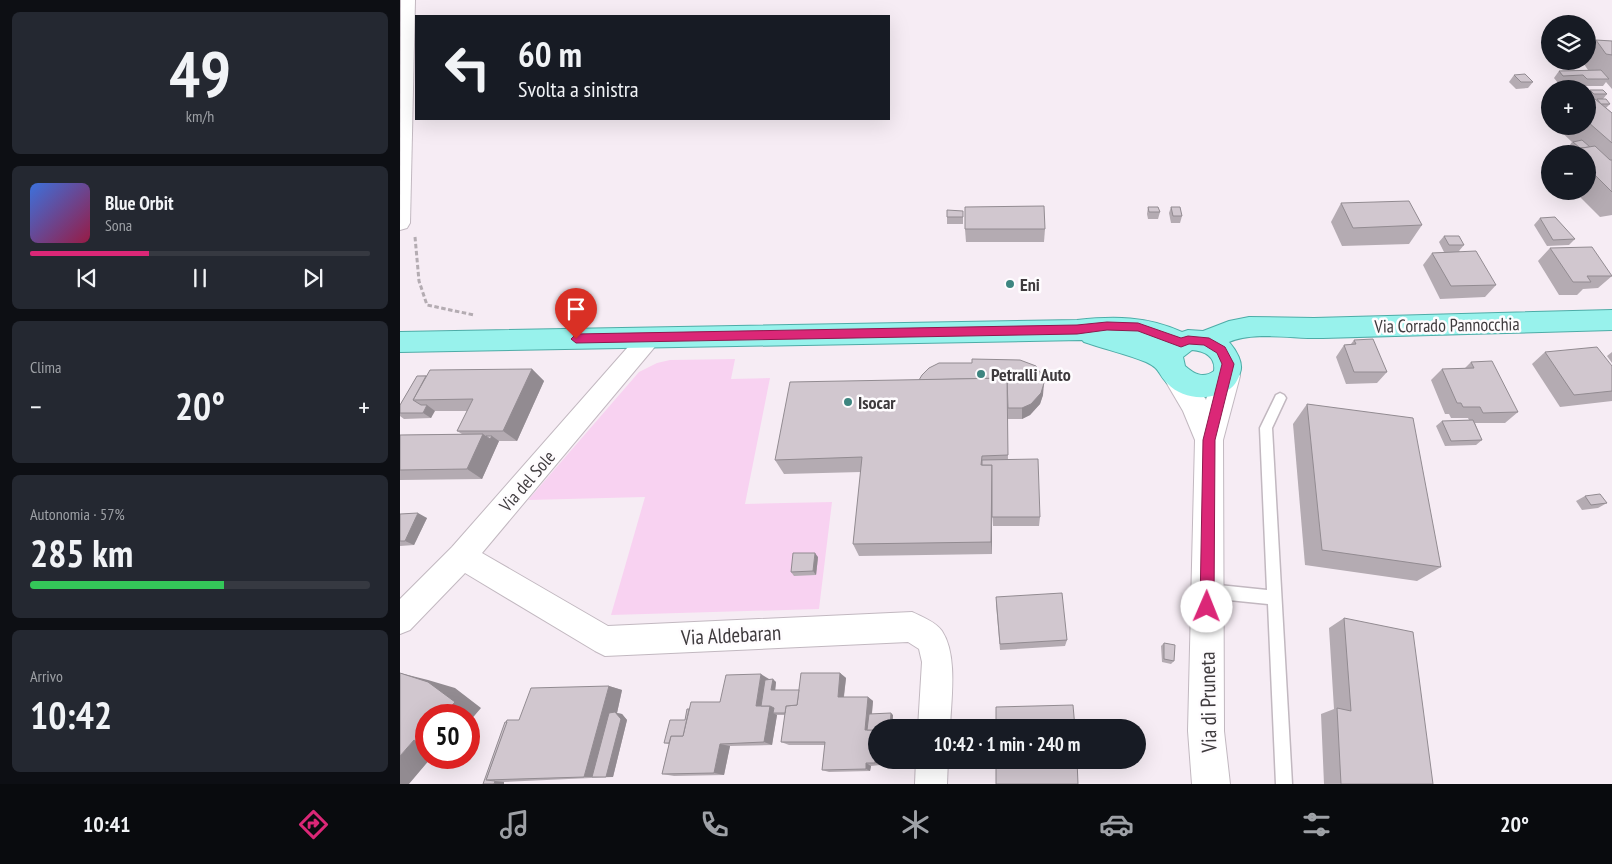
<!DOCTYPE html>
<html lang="it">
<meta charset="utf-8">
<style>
body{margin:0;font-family:"PT Sans Narrow",sans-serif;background:#242831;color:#f1f3f6;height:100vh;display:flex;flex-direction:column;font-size:19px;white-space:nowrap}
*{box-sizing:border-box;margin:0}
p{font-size:16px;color:#9ea1a6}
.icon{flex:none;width:28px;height:28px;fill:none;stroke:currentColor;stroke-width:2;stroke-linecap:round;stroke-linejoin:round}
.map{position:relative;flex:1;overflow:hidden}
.drawer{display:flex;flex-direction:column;gap:12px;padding:12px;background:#0d0f14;width:400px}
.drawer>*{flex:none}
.guide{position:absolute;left:15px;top:15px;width:475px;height:105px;border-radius:0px;box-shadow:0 5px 20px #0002;background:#171b24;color:#f1f3f6;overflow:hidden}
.fabs{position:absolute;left:1141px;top:15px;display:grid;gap:10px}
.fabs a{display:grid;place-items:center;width:55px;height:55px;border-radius:50%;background:#171b24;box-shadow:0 5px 20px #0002;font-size:25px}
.speed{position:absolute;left:15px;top:704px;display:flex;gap:10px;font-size:25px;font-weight:700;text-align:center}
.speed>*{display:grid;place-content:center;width:65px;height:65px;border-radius:50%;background:#171b24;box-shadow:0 5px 20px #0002;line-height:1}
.speed .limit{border:8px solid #d22;background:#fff;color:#111}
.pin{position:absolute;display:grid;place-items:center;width:42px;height:42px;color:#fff;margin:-51px -21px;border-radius:50% 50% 50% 0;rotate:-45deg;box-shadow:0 0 5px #0007}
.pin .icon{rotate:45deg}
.me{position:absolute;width:55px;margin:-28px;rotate:1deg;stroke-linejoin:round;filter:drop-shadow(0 0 4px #0008)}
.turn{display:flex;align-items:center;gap:18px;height:105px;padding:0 20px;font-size:22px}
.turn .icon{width:65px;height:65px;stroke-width:2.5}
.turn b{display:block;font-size:35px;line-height:42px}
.big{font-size:38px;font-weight:600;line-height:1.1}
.drawer .widget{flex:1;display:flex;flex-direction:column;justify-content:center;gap:8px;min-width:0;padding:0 18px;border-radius:8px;background:#242831}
.drawer .dial{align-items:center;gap:0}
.dial b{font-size:65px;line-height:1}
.song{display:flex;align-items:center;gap:15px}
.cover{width:60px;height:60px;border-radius:8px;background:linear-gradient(135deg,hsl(220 70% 55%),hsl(340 70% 35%))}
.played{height:5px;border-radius:2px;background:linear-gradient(90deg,#db2777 35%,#363941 35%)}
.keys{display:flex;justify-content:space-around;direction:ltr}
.heat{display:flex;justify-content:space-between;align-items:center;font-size:28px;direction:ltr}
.charge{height:8px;border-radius:4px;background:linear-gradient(90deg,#34c759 57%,#363941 0)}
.trip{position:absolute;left:468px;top:719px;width:278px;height:50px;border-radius:25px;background:#171b24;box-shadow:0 5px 20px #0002;font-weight:600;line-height:50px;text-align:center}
.menu{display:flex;height:80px;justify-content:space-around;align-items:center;background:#090b0e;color:#9ea1a6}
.menu .icon{width:35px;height:35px}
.menu .on{color:#db2777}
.menu b{font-size:22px;color:#f1f3f6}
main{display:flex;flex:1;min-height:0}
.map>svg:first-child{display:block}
</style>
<main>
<section class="drawer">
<div class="widget dial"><b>49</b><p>km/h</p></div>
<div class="widget">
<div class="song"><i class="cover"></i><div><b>Blue Orbit</b><p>Sona</p></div></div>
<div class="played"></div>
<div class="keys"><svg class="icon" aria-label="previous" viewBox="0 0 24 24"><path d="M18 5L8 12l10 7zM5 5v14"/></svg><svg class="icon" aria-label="pause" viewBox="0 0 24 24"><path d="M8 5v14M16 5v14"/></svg><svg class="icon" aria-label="next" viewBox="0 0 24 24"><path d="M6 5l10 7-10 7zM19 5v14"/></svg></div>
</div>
<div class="widget"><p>Clima</p>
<div class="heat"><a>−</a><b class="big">20°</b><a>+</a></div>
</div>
<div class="widget"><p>Autonomia · 57%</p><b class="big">285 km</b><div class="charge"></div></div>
<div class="widget"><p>Arrivo</p><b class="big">10:42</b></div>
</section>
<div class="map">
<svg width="1212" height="784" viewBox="0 0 1212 784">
<rect width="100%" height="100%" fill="#f6ecf4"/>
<!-- green -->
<path fill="#f8d2f1" d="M335,359L331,379L370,378L345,504L432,502L419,609L211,615L245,497L128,500L239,372L257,363L270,360Z"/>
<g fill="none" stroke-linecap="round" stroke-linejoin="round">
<defs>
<path id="lane" d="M880,393L884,395L886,398L872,428L892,784H876L868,604L809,598L804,596L802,591L804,586L809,584L867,590L860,428L876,395Z"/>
<g id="street">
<path d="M1,0H15L10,223L7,228L0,230Z"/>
<path d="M250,328L258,331L261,337L258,343L82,553L208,626L512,612C521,616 536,622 542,631C558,655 551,700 550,728H518L522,662L519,649L508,642L205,656L195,651L65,573L10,630L0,634V599L52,547L242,331Z"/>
<path d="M516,760H548L547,784H515Z"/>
</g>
<path id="secondary" d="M826,365L836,368L840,376L823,440L824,731L830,784H792L788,731L795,440L783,411L763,377L767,369C789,362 796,383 806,400L816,368Z"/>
<path id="primary" d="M1212,310V330C1116,333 1019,335 923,338C895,339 855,331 829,342C836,350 844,363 840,373C837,384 831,390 820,394C802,400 781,398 767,383C757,373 761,369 746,362C726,354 704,349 684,342L682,340L0,352V332L677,320C714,316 747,316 782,332L788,330L803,331L829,321L849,317L914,318ZM792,350C805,351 816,357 814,371C803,379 794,374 785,366L783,357Z"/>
</defs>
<!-- lane casing -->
<use href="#lane" stroke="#c2b8c0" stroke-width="3"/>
<!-- street casing -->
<use href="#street" stroke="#c2b8c0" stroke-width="2"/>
<!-- secondary casing -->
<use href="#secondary" stroke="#c2b8c0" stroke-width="2"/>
<!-- primary casing -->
<use href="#primary" stroke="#4daca7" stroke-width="2"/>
<!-- path -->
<path stroke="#b4acb2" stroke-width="3" stroke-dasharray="4.5 2.5" stroke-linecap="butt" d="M15,237L19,281L27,305L74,315"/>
<!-- lane -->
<use href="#lane" fill="#fff" fill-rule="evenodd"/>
<!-- street -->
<use href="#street" fill="#fff" fill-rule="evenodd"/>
<!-- secondary -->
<use href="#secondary" fill="#fff" fill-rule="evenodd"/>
<!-- primary -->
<use href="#primary" fill="#98f2ec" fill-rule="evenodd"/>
</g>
<!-- wall -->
<g fill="#b4abb2">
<path d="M1196,40L1212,41V89L1206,82L1203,86H1181L1178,82L1158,83L1154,78L1159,71L1188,70L1182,61H1188V52Z"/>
<path d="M1114,75L1133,82L1128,88L1116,89L1109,82Z"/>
<path d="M1190,90L1207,94L1203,99L1210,104L1206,108L1212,113V215L1200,217L1174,191H1188V154H1166L1169,150L1167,149L1172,142L1155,126H1188V94Z"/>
<path d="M941,203L1022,225L1009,244L942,246L931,222Z"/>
<path d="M748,207L760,212L758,219H748L747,214Z"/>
<path d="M771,207L782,216L780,223H771L769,213Z"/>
<path d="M563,211V224H547V217Z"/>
<path d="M1140,218L1175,239L1169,245L1147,246L1134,225Z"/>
<path d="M565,229H645L644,242H566Z"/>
<path d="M1044,236L1064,245L1059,251L1096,285L1085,297L1040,299L1023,265L1032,253L1044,252L1039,242Z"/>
<path d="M1150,248L1212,276L1198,288L1183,289L1177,295H1159L1138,261Z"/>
<path d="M954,340L987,372L977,383L946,384L936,357L944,345L951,344Z"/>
<path d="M1145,352L1212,366V401L1160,407L1132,364Z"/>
<path d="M1212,352V363L1207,356Z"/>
<path d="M1071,362L1118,412L1105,423H1075L1082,440L1076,445L1045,446L1036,426L1042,421L1069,420L1068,418H1051L1049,414H1045L1031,380L1042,369L1065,368Z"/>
<path d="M132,369L144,381L117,441H99L82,479L0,480V435L62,434L57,431L67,411H34L31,418L4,419L0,416V405L17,376Z"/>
<path d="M643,395L640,404L630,415L622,419H608L607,410L608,460L640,517L639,526H593L592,510V554L459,556L453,544L461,472L384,474L375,460Z"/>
<path d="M907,404L1041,567L1017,581L905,565L893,424Z"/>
<path d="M1185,496L1207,503L1198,508L1182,510L1176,501Z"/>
<path d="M0,514L27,518L14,545L0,546Z"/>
<path d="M418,557L416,575L394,576L391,572Z"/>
<path d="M596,604L667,640L665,646L600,650Z"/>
<path d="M944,618L1033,784H924L921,714L934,709L929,628Z"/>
<path d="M764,643L774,661L771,664L762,662L761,646Z"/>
<path d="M440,673L446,678L444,697H468L473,701L472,714L493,715L492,728H476L480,765L471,766L470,771L429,772L422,770L425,745H389L381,742L385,715H377L372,745L330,746L324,775L274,776L262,774L269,744L264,743L285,720L369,679L376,682L375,690H399Z"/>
<path d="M209,686L222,690L217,713L222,714L227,720L213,777L104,782L83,784L119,720Z"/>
</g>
<!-- shaded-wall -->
<g fill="#928b91">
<path d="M132,369L144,381L117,441L103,431Z"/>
<path d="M644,383L643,395L640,404L630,415L622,419V408Z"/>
<path d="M27,405L35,411L31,418L23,413Z"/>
<path d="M83,434L90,439L92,436L99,441L82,479L67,469Z"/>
<path d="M592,479V554L591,542Z"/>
<path d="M18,513L27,518L14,545L5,541Z"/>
<path d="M415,553L418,557L416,575L413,571Z"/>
<path d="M0,673L28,680L55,688L81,708L69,722V715H43Z"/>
<path d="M440,673L446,678L443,702L438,697Z"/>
<path d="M361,674L369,679L365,708L356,706Z"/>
<path d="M373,679L376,682L375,692L371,690Z"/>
<path d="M209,686L222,690L217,713L222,714L227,720L213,777H184Z"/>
<path d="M468,697L473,701L470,731L465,730Z"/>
<path d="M370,706L378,710L373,713L377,715L372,745L364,742Z"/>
<path d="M491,713L493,715L492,728H490Z"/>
<path d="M26,734V758H31L9,784H0V756L14,740Z"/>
<path d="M320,744L330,746L324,775L314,773Z"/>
<path d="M476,748V760H480V765L475,763Z"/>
<path d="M466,763L471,766L470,771L466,769Z"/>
<path d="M95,781L104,782V784H94Z"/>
</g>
<!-- building -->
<g fill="#d1c7cf" stroke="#928b91">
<path d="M1196,40L1212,41V55L1206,54Z"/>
<path d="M1201,70L1209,79H1187L1183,75L1163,76L1159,71Z"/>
<path d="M1125,74L1133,82H1121L1114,75Z"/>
<path d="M1190,90H1203L1207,94H1194Z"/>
<path d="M1195,99L1212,113V143L1188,122V100Z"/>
<path d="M1197,99H1206L1210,104H1201Z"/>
<path d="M1182,140L1190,147L1180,148L1173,142Z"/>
<path d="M1195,146L1210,160H1212V192L1188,168V154H1174L1169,150Z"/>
<path d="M1009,201L1022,225L953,228L941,203Z"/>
<path d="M644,206L645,229H565V207Z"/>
<path d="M748,207H758L760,212H749Z"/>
<path d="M771,207H780L782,216H773Z"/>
<path d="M547,210L563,211V217H547Z"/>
<path d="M1155,217L1175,239L1153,240L1140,218Z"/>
<path d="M1044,236H1059L1064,245H1049Z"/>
<path d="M1192,247L1212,276H1187L1191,282H1173L1150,248Z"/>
<path d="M1076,251L1096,285L1051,286L1032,253Z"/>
<path d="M973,339L987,372H954L944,345L956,344L954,340Z"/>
<path d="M1197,347L1212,366V391L1174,395L1145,352Z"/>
<path d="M572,359L620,360L636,366L642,375L644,383L641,393L631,404L622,408H608L607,378L519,380L522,375L529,368L539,363H572Z"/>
<path d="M1092,361L1118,412L1083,413L1080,407H1063L1061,403H1057L1042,369L1074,368L1071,362Z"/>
<path d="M132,369L103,431H57L73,399L13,400L30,370Z"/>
<path d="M17,376H26L13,400L21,405H27L23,413H0V405Z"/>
<path d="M607,378L608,455L582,456L581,465H592L591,542L453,544L462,457L375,460L390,382Z"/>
<path d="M907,404L1013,418L1041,567L922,550Z"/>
<path d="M1073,420L1082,440L1051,441L1042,421Z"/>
<path d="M83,434L67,469L0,470V435Z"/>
<path d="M86,436H92L90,439Z"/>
<path d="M638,459L640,517H592V465H582V460Z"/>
<path d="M1200,494L1207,503L1191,505L1185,496Z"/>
<path d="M18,513L5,541H0V514Z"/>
<path d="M393,553H415L413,571L391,572Z"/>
<path d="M662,593L667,640L600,644L596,597Z"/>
<path d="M944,618L1013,632L1033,784H941L937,708L951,711Z"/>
<path d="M764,643L775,645L774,661L764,659Z"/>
<path d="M0,673L28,682L55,702L43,715H26V734L18,743L14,740L0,756Z"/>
<path d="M401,673H440L438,697H468L465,730H476L475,763H466V769L422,770L425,742H381L386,706L397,705Z"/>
<path d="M361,674L356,706H370L364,742L320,744L314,773L262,774L271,736H283L291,702H320L326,675Z"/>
<path d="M373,679L371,690H399L397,705L386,706L385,713H373L374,708L370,706H361L365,680Z"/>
<path d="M209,686L184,777L86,780L107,720H119L131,688Z"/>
<path d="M673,705L675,728H596V707Z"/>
<path d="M287,709H289L283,736H271L269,743H264L270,720H285Z"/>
<path d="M215,712L221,719L206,777H192L209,713Z"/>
<path d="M491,713L490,728H476V730H467L469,714Z"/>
<path d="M105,722H107L86,780L95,781L94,784H83Z"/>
<path d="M596,760H677L678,784H596Z"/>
</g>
<!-- route -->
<path fill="#db2777" stroke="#8e194d" d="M707,322L738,323L781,338L788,336L809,338L825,347L834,364L815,440L814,607L812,612L807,614L802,612L800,607L803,440L822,364L817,353L804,345L789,344L781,347L738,331L707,330L677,334L176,343L171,339L176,334L677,325Z"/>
<!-- markers -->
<g fill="#3d8580" stroke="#fefcfe" stroke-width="2">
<circle cx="610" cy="284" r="5"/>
<circle cx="581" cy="374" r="5"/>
<circle cx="448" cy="402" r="5"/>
</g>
<g text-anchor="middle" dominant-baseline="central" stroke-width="5" stroke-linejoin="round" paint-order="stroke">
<!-- poi labels -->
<g font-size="18" font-weight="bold" fill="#3f3b3e" stroke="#fefcfe" text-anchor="start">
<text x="620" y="284">Eni</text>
<text x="591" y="374">Petralli Auto</text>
<text x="458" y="402">Isocar</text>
</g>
<!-- street labels -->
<g font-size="18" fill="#3f3b3e" stroke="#fefcfe">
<text transform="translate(1047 325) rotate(-1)">Via Corrado Pannocchia</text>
<text transform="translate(127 481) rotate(-49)">Via del Sole</text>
</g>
<!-- near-street labels -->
<g font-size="21" fill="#3f3b3e" stroke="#fefcfe">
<text transform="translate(331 635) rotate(-3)">Via Aldebaran</text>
<text transform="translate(808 702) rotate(-91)">Via di Pruneta</text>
</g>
</g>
</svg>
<div class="fabs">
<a><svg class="icon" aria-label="layers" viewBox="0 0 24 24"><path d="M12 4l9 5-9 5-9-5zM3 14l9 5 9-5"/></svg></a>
<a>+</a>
<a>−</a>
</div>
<div class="speed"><div class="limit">50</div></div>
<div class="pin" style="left:176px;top:339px;background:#d93025"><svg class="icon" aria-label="arrive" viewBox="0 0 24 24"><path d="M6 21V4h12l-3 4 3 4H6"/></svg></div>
<svg class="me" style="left:807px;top:607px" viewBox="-20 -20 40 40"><circle r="19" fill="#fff"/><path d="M0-13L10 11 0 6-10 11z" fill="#db2777"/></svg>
<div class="trip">10:42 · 1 min · 240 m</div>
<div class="guide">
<div class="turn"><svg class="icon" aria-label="left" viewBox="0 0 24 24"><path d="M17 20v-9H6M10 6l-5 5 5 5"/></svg><div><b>60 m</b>Svolta a sinistra</div></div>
</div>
</div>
</main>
<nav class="menu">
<b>10:41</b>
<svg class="icon on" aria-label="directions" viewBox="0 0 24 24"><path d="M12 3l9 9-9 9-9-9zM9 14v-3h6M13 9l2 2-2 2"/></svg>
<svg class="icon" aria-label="music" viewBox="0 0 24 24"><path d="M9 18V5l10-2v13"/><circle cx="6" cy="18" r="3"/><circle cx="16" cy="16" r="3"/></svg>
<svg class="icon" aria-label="phone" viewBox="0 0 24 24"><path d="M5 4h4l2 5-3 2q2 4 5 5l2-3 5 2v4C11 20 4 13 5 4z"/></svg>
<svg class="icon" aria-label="climate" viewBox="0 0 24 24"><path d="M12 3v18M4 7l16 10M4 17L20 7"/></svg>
<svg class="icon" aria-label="car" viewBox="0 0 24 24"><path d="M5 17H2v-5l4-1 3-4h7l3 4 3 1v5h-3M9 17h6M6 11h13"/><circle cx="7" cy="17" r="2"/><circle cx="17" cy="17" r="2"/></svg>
<svg class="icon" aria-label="filters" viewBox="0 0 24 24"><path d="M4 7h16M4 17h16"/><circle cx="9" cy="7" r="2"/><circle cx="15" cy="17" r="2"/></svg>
<b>20°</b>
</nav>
